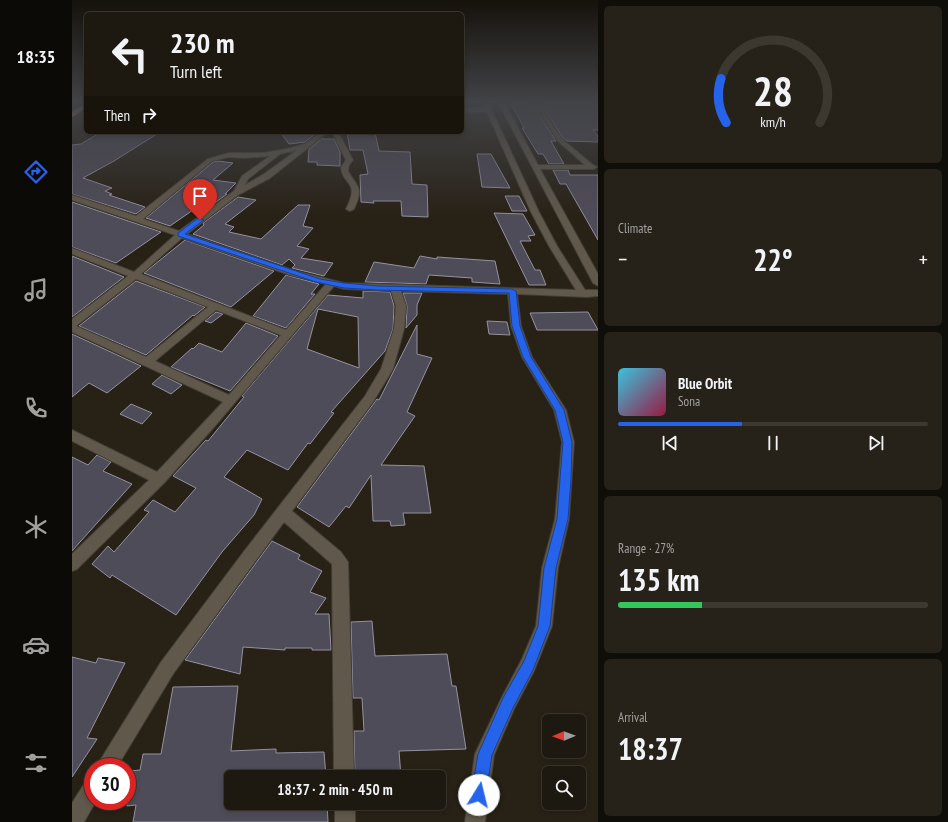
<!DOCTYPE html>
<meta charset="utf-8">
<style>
body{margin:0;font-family:"PT Sans Narrow",sans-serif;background:#262219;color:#f1f3f6;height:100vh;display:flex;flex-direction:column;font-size:15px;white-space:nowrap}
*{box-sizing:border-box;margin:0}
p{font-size:13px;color:#a1a09f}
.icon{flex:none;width:22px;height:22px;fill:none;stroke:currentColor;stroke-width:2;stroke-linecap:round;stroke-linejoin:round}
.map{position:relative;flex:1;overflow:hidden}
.sheet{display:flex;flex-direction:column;gap:6px;padding:6px;background:#100e09;width:350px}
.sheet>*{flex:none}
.hud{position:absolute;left:12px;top:12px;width:380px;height:122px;border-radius:6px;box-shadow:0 2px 6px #0003,0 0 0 1px #3c3830;background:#1e1910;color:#f1f3f6;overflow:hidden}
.needle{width:26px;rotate:269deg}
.controls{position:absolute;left:470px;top:714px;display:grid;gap:8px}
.controls a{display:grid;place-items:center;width:44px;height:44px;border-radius:6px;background:#1e1910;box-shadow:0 2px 6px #0003,0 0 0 1px #3c3830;font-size:20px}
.speed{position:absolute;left:12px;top:758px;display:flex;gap:8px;font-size:20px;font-weight:700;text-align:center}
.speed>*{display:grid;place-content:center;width:52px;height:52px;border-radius:50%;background:#1e1910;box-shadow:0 2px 6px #0003,0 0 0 1px #3c3830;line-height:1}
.speed .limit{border:6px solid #d22;background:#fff;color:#111}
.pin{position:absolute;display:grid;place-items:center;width:34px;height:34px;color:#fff;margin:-41px -17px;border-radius:50% 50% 50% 0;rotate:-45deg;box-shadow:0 0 4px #0007}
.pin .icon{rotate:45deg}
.me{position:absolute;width:44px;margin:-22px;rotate:9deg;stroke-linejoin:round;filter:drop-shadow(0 0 3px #0008)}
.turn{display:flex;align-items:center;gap:14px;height:84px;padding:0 20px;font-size:18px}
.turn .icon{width:52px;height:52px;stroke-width:2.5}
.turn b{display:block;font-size:28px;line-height:34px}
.then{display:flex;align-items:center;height:38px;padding:0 20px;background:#0003;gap:8px;font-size:15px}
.big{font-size:30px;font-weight:700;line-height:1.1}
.sheet .card{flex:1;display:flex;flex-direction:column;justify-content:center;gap:6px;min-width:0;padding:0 14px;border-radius:6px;background:#262219}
.sheet .dial{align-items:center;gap:0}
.dial svg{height:104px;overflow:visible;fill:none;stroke:#3c3830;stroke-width:7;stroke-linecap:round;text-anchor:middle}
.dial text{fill:#f1f3f6;stroke:none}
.song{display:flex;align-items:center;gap:12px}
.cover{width:48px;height:48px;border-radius:6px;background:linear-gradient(135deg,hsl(190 70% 55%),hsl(340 70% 35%))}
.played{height:4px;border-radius:2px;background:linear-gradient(90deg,#2563eb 40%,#3c3830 40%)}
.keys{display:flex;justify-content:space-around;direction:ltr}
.heat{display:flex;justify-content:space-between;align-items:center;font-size:22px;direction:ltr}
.charge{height:6px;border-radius:3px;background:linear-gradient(90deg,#34c759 27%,#3c3830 0)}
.trip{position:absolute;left:152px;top:770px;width:222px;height:40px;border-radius:6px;background:#1e1910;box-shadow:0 2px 6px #0003,0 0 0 1px #3c3830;font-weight:700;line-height:40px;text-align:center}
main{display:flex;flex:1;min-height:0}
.dock{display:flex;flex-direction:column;width:72px;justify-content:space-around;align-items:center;background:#0c0a06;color:#a1a09f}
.dock .icon{width:28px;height:28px}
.dock .active{color:#2563eb}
.dock b{font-size:18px;color:#f1f3f6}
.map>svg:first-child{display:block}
</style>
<main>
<nav class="dock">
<b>18:35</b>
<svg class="icon active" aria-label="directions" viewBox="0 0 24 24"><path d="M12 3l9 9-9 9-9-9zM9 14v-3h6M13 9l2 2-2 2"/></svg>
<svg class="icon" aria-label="music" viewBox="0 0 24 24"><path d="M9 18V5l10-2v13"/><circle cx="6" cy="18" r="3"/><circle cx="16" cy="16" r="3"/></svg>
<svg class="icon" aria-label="phone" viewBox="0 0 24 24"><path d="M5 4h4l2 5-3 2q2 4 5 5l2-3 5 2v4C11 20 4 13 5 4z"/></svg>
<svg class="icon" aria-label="climate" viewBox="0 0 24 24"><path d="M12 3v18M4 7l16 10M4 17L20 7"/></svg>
<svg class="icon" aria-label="car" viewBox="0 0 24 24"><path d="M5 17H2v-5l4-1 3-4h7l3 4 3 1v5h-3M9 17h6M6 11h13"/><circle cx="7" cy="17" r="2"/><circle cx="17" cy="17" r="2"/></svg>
<svg class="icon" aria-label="filters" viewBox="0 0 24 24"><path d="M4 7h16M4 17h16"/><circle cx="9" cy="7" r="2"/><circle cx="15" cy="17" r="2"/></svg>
</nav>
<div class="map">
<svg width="526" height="822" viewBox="0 0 526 822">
<rect width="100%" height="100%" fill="#282116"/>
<!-- building -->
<g fill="#4f4c59" stroke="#9591a1" fill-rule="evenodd">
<path d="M438,102H459L484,141H479L492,164H477L471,154H466L450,128H452Z"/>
<path d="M468,102H526V130H521L526,136V142L495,141L491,138Z"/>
<path d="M29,132H88L42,161L11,178L40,188L33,191L40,194L37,195L73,207L64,214L0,194V145L9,144Z"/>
<path d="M208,132H246L233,142L217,144Z"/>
<path d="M275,132H303L307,151L338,152L340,184L355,185L356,217L330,216L329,201H301L302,203L289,202L288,175L296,174L291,150H278Z"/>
<path d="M251,138V139H262L268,152V166L245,165V162H236L237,149Z"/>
<path d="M405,154H419L438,188L410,187Z"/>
<path d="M146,161L161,163L141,180L164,183L153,194H155L125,216L121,210L98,226L74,218L141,162Z"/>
<path d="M481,170H496L498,175H526V240L494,184H488Z"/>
<path d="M433,196H447L455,211H440Z"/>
<path d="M166,197L184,200L153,224L162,227L157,232L189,239L226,205H238L231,226L241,228L225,246L237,249L229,258L261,263L252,276L220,268L223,265L217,259L210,265L121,234L132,225L131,223Z"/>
<path d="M0,202L89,232L44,263L0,247Z"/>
<path d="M422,213L451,214L463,235L456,236L459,241H448L463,270H468L474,285H457Z"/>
<path d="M113,240L202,271L159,307L72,273Z"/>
<path d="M0,256L52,277L0,317Z"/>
<path d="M348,256L365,259V257L423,261L428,284L400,282V278L357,275L354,284L293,282L302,262L342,268Z"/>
<path d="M214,275L247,284L239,294H243L214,328L181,316Z"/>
<path d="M64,281L133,307L122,316L121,315L74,355L7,326Z"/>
<path d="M291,291L318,292L322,306L321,329L313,351L259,412L262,413L238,444L236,443L216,470L175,450L152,477L190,499L182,515L150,552L104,615L40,575L38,578L20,564L36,546L42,552L77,512L72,510L81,500L103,512L124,488L101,476L134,440L136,441L172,397L170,396L256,295L291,298ZM246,309L286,317L287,368L235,349Z"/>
<path d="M331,293H350L345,305V315L334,328L335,306Z"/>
<path d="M144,312L151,314L139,323L133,321Z"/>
<path d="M516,312L526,330H465L458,313Z"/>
<path d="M415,321L435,322L438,335L417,334Z"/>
<path d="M174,323L206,336L158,391L99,367L120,348L121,349L127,343L150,352Z"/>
<path d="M345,325V354L360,358L335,412L343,416L309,465L352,466L359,513H331L333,525L319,526L318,521H301L299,475L277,508L274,506L257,527L225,507L305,399L307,400Z"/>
<path d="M0,334L69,366L35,393L17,383L0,397Z"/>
<path d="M90,375L110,385L99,394L80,384Z"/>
<path d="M59,404L80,413L70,424L48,414Z"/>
<path d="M25,455L39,462L31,471L60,484L0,551V457L16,465Z"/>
<path d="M200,541L228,555L226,559L250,571L238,592L254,598L243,614H257L259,650H240V648H213V650L171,647L168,674L113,660Z"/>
<path d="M300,621L303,656L375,654L380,686H384L394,749L327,751L329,777H283L282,731H292L290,698H281L279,622Z"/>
<path d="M0,657L24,663L26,658L53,663L15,738L25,739L0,777Z"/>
<path d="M166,686L159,751L204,749V753L252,752L254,777H159V803H255L256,822H61L64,805L55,806V782L57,771L68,770L71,754H89L101,687Z"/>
</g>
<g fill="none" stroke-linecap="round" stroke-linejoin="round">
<defs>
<g id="minor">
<path d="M410,102H416L467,212L485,246L513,290H526V296L515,297L445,294L449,326L460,357L494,410L502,442L497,519L486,568L480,626L462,671L442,709L422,755L413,822H393L403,754L430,697L450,659L464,626L470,568L483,519L490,442L482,410L450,357L439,326L436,294L329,291L334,306L332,329L321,369L301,402L220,511L269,552L276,562L282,777H262L260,564L212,522L101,674L45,767H24L89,662L173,550L293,396L309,369L322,329L324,306L319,291L272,289L262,286L143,426L92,483L5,569L0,571V554L77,480L0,441V430L85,472L151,402L0,332V319L56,276L0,254V248L62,272L103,235L0,200V195L64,216L136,159L157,153H190L215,149L233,144L249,132H256L198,178L166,195L115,234L224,271L272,283L504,290L477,246L459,212L415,112H390V108H413ZM225,150L192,174L173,185L176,179L208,154ZM198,156L170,176L162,191L107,231L71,219L140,161L157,157L173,158ZM110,238L218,275L254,284L214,330L69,274ZM64,279L136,307L74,357L4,326ZM144,310L209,335L157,395L83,361Z"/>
<path d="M426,102H432L466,165H513L486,141L460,102H466L490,139L521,165L525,167L522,169H468L526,274V286L521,283Z"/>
<path d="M260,132H266L281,160L277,165L276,171C286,188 292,188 282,209L278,211L274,209C289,180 270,186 269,167L274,160Z"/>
<path d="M21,778V801H24L12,822H0V803L14,781Z"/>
<rect x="263" y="803" width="20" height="19"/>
</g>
<path id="highway" d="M14,103V108L0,117V112Z"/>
</defs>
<!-- minor casing -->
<use href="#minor" stroke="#433e36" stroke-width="2"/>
<!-- highway casing -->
<use href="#highway" stroke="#433e36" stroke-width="2"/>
<!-- minor -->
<use href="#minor" fill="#60584b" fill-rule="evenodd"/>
<!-- highway -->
<use href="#highway" fill="#d6a367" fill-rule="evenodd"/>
</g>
<!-- sky -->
<linearGradient id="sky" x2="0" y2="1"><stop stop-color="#16120c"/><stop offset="0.47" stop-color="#424347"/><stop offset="1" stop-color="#424347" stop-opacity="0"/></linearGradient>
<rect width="526" height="217" fill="url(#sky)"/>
<!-- route -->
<path fill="#2563eb" stroke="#184099" d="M126,218L132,220L113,234L248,279L272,283L306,286L440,289L444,291L448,326L459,357L492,410L500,442L499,479L496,519L484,568L478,626L461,670L441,708L420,755L414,795L412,800L407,802L401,800L399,795L406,754L431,698L452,661L466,626L472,568L485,519L488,479L491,442L483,410L451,357L440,326L437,293L306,290L272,288L244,282L106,236V233Z"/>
</svg>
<div class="controls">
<a><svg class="needle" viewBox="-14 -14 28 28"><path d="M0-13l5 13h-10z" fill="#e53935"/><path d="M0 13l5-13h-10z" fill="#a1a09f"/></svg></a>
<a><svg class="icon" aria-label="search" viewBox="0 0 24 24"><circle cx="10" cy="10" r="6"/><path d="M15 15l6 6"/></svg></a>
</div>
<div class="speed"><div class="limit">30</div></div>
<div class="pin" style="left:128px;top:220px;background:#d93025"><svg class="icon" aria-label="arrive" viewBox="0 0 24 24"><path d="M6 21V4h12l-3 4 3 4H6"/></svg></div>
<svg class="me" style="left:407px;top:795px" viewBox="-20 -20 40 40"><circle r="19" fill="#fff"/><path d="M0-13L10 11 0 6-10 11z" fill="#2563eb"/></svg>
<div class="trip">18:37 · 2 min · 450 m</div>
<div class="hud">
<div class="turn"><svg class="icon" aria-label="left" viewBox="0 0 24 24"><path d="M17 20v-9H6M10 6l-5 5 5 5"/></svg><div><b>230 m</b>Turn left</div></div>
<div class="then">Then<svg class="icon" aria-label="right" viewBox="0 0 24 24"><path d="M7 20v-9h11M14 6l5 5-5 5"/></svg></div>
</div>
</div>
<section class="sheet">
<div class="card dial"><svg viewBox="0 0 100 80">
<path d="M14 69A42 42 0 1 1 86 69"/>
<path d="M14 69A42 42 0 0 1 10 35" stroke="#2563eb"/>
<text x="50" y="56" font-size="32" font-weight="700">28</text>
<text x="50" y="72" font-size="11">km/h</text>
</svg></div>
<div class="card"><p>Climate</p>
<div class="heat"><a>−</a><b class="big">22°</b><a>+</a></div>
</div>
<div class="card">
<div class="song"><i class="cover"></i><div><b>Blue Orbit</b><p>Sona</p></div></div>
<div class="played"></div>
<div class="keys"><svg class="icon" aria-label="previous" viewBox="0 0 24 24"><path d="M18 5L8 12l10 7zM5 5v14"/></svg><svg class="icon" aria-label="pause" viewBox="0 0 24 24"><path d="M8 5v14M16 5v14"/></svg><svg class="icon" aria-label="next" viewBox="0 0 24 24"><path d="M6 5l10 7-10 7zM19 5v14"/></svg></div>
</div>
<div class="card"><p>Range · 27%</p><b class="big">135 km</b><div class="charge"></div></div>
<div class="card"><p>Arrival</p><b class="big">18:37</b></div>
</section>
</main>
